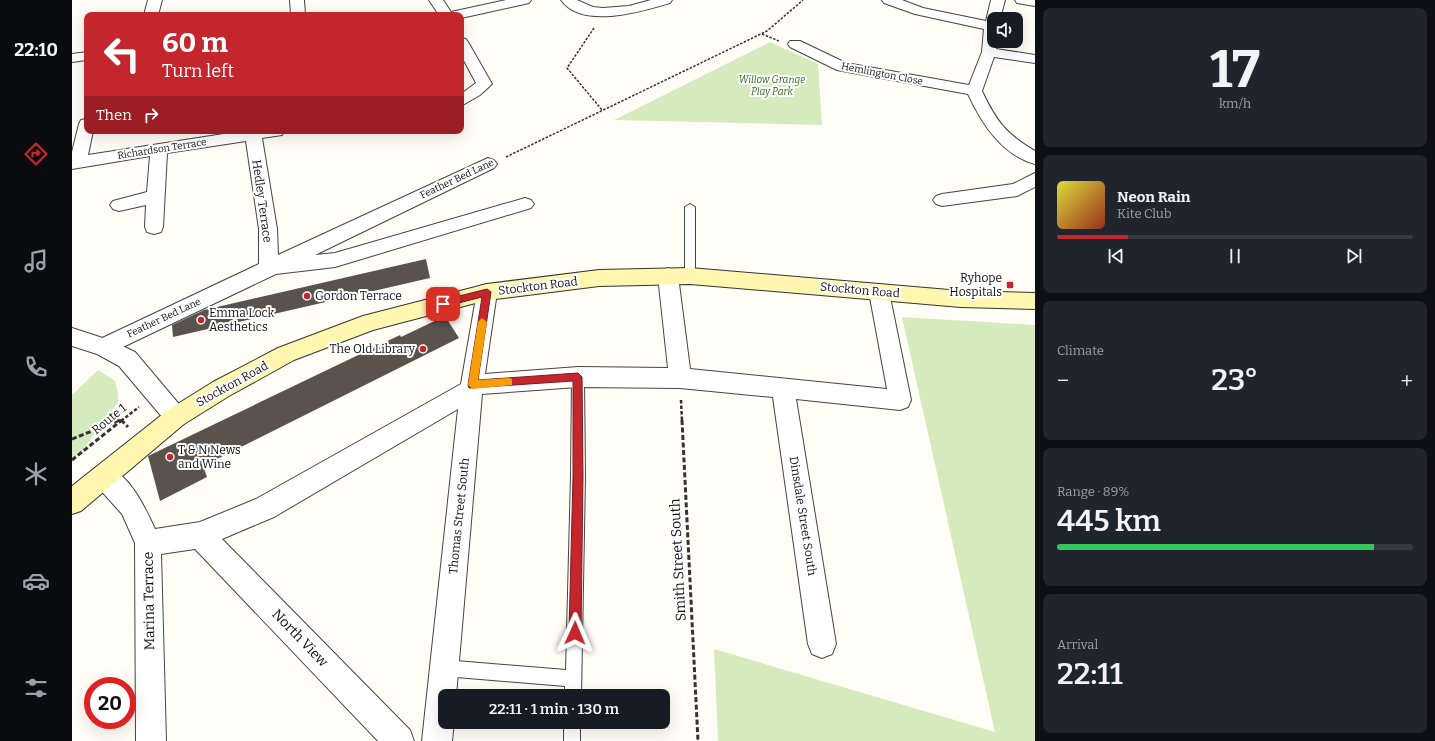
<!DOCTYPE html>
<meta charset="utf-8">
<style>
body{margin:0;font-family:Bitter,serif;background:#20242c;color:#f1f3f6;height:100vh;display:flex;flex-direction:column;font-size:15px;white-space:nowrap}
*{box-sizing:border-box;margin:0}
p{font-size:13px;color:#9ea1a6}
.icon{flex:none;width:22px;height:22px;fill:none;stroke:currentColor;stroke-width:2;stroke-linecap:round;stroke-linejoin:round}
.map{position:relative;flex:1;overflow:hidden}
.panel{display:flex;flex-direction:column;gap:8px;padding:8px;background:#0d0f14;width:400px}
.panel>*{flex:none}
.guide{position:absolute;left:12px;top:12px;width:380px;height:122px;border-radius:8px;box-shadow:0 4px 16px #0002;background:#c4262e;color:#fff;overflow:hidden}
.buttons{position:absolute;left:915px;top:12px;display:grid;gap:8px}
.buttons a{display:grid;place-items:center;width:36px;height:36px;border-radius:8px;background:#171b24;box-shadow:0 4px 16px #0002;font-size:20px}
.speed{position:absolute;left:12px;top:677px;display:flex;gap:8px;font-size:20px;font-weight:700;text-align:center}
.speed>*{display:grid;place-content:center;width:52px;height:52px;border-radius:50%;background:#171b24;box-shadow:0 4px 16px #0002;line-height:1}
.speed .limit{border:6px solid #d22;background:#fff;color:#111}
.pin{position:absolute;display:grid;place-items:center;width:34px;height:34px;color:#fff;margin:-17px;border-radius:8px;box-shadow:0 2px 6px #0006}
.me{position:absolute;width:44px;margin:-22px;rotate:1deg;stroke-linejoin:round;filter:drop-shadow(0 0 3px #0008)}
.turn{display:flex;align-items:center;gap:14px;height:84px;padding:0 12px;font-size:18px}
.turn .icon{width:52px;height:52px;stroke-width:2.5}
.turn b{display:block;font-size:28px;line-height:34px}
.then{display:flex;align-items:center;height:38px;padding:0 12px;background:#0003;gap:8px;font-size:15px}
.big{font-size:30px;font-weight:600;line-height:1.1}
.panel .widget{flex:1;display:flex;flex-direction:column;justify-content:center;gap:6px;min-width:0;padding:0 14px;border-radius:8px;background:#20242c}
.panel .dial{align-items:center;gap:0}
.dial b{font-size:52px;line-height:1}
.song{display:flex;align-items:center;gap:12px}
.cover{width:48px;height:48px;border-radius:6px;background:linear-gradient(135deg,hsl(60 70% 55%),hsl(10 70% 35%))}
.played{height:4px;border-radius:2px;background:linear-gradient(90deg,#c4262e 20%,#363941 20%)}
.keys{display:flex;justify-content:space-around;direction:ltr}
.heat{display:flex;justify-content:space-between;align-items:center;font-size:22px;direction:ltr}
.charge{height:6px;border-radius:3px;background:linear-gradient(90deg,#34c759 89%,#363941 0)}
.trip{position:absolute;left:366px;top:689px;width:232px;height:40px;border-radius:8px;background:#171b24;box-shadow:0 4px 16px #0002;font-weight:600;line-height:40px;text-align:center}
main{display:flex;flex:1;min-height:0}
.tab-bar{display:flex;flex-direction:column;width:72px;justify-content:space-around;align-items:center;background:#090b0e;color:#9ea1a6}
.tab-bar .icon{width:28px;height:28px}
.tab-bar .current{color:#c4262e}
.tab-bar b{font-size:18px;color:#f1f3f6}
.map>svg:first-child{display:block}
</style>
<main>
<nav class="tab-bar">
<b>22:10</b>
<svg class="icon current" aria-label="directions" viewBox="0 0 24 24"><path d="M12 3l9 9-9 9-9-9zM9 14v-3h6M13 9l2 2-2 2"/></svg>
<svg class="icon" aria-label="music" viewBox="0 0 24 24"><path d="M9 18V5l10-2v13"/><circle cx="6" cy="18" r="3"/><circle cx="16" cy="16" r="3"/></svg>
<svg class="icon" aria-label="phone" viewBox="0 0 24 24"><path d="M5 4h4l2 5-3 2q2 4 5 5l2-3 5 2v4C11 20 4 13 5 4z"/></svg>
<svg class="icon" aria-label="climate" viewBox="0 0 24 24"><path d="M12 3v18M4 7l16 10M4 17L20 7"/></svg>
<svg class="icon" aria-label="car" viewBox="0 0 24 24"><path d="M5 17H2v-5l4-1 3-4h7l3 4 3 1v5h-3M9 17h6M6 11h13"/><circle cx="7" cy="17" r="2"/><circle cx="17" cy="17" r="2"/></svg>
<svg class="icon" aria-label="filters" viewBox="0 0 24 24"><path d="M4 7h16M4 17h16"/><circle cx="9" cy="7" r="2"/><circle cx="15" cy="17" r="2"/></svg>
</nav>
<div class="map">
<svg width="963" height="741" viewBox="0 0 963 741">
<rect width="100%" height="100%" fill="#fffdf5"/>
<!-- green -->
<g fill="#d5ebbd">
<path d="M698,42L746,64L750,125L542,120Z"/>
<path d="M830,317L963,325V741H646L642,649L923,732Z"/>
<path d="M26,370L43,381L46,393V402L10,451L0,460V395Z"/>
</g>
<!-- building -->
<g fill="#5a524d">
<path d="M354,259L358,278L101,337L100,325L132,310Z"/>
<path d="M373,316L387,338L131,466L135,477L88,501L76,456L328,335L329,337Z"/>
</g>
<g fill="none" stroke-linecap="round" stroke-linejoin="round">
<defs>
<g id="service">
<path d="M618,204L623,207V276L618,280L613,276V207Z"/>
<path d="M506,372L510,373L512,377L513,476L509,696H493V686L372,676L366,674L364,668L366,662L372,660L494,670L499,476L500,377L502,373Z"/>
<rect x="492" y="722" width="16" height="19"/>
</g>
<g id="minor">
<path d="M76,0H90L86,15H72Z"/>
<path d="M218,0H232L233,15H219Z"/>
<path d="M357,0H371L379,12L434,0H459L457,3L389,18V15H367Z"/>
<path d="M489,0H505L521,7L531,8L557,6L579,0H600L598,3C571,11 510,30 489,0Z"/>
<path d="M810,0H830L851,8L914,21L919,0H933L928,19H922V41H925L924,49L963,55V63L922,57L910,91C924,121 934,134 963,151V164C930,155 910,124 896,94L765,70L718,47L716,44L718,41H728L774,63L897,85L910,52L912,29L843,14L812,3Z"/>
<path d="M943,0H963V6L945,3Z"/>
<path d="M389,38L394,39L396,42L420,84L408,95L389,106V94L404,83L389,55Z"/>
<path d="M15,52V60L0,62V54Z"/>
<path d="M15,119V131H21L16,155L171,131H212L210,135L190,138L205,229L206,255L416,158L422,160L425,164L422,168L243,255L263,253L453,198L459,200L462,204L459,208L263,267L204,274L32,356L24,353L21,347L24,341L187,264V229L174,141L95,153L91,227L89,232L82,234L75,232L73,227L74,205L47,211L41,209L38,205L41,201L75,192L78,156L0,169V152L7,124L9,120Z"/>
<path d="M963,173V187L945,196L870,206L864,204L861,200L864,196L870,194L941,184Z"/>
<path d="M596,268L603,271L606,276L618,369L815,389L797,292L800,286L807,284L814,286L817,292L839,400L836,407L828,410L724,399L764,644L760,654L750,658L740,654L736,644L701,397L608,388L506,387L410,394L384,696H373V722H382L380,741H350L386,409L202,517L150,539L338,730L342,741H306L123,549L89,554L94,741H64L63,543L50,514L23,484L20,476L23,468L32,464C58,475 72,505 83,529L128,522L184,499L389,384L405,292L408,286L415,284L422,286L425,292L413,374L506,367L596,368L586,276L589,271Z"/>
</g>
<path id="tertiary" d="M0,328L40,341L63,352L112,410L116,417L112,424L104,427L96,424L47,366L25,354L0,346Z"/>
<path id="secondary" d="M618,268L889,291L963,293V309L889,307L618,284L527,286L415,300L301,330L222,360L157,396L112,424L9,511L0,514V486L96,410L141,382L206,348L291,316L415,284L527,270Z"/>
</defs>
<!-- service casing -->
<use href="#service" stroke="#444" stroke-width="2"/>
<!-- minor casing -->
<use href="#minor" stroke="#444" stroke-width="2"/>
<!-- tertiary casing -->
<use href="#tertiary" stroke="#444" stroke-width="2"/>
<!-- secondary casing -->
<use href="#secondary" stroke="#333" stroke-width="2"/>
<!-- path-far2 -->
<g stroke="#333" stroke-width="1.5" stroke-dasharray="2.5 1.5" stroke-linecap="butt">
<path d="M522,28L495,68L530,110"/>
<path d="M690,34L707,41"/>
<path d="M434,157L695,31L731,0"/>
</g>
<!-- path-far1 -->
<g stroke="#333" stroke-width="2.5" stroke-dasharray="3.5 2" stroke-linecap="butt">
<path d="M609,400L610,421"/>
<path d="M45,421L49,420L50,421"/>
<path d="M49,421L67,407"/>
</g>
<!-- path -->
<g stroke="#333" stroke-width="3" stroke-dasharray="5 2.5" stroke-linecap="butt">
<path d="M49,420L56,427"/>
<path d="M610,420L626,741"/>
<path d="M0,439L48,420"/>
<path d="M0,460L50,420"/>
</g>
<!-- service -->
<use href="#service" fill="#fff" fill-rule="evenodd"/>
<!-- minor -->
<use href="#minor" fill="#fff" fill-rule="evenodd"/>
<!-- tertiary -->
<use href="#tertiary" fill="#fff" fill-rule="evenodd"/>
<!-- secondary -->
<use href="#secondary" fill="#fff6b0" fill-rule="evenodd"/>
</g>
<!-- route -->
<path fill="#c4262e" stroke="#7f191e" d="M415,289L419,292L406,380L506,373L510,377L511,476L509,633L507,637L503,638L499,637L497,633L501,476V381L397,388L396,385L410,297L371,307L367,304L371,300Z"/>
<!-- slow -->
<path fill="#f59e0b" d="M410,318L415,322L406,380L437,378L440,379V385L401,389L396,385L406,322Z"/>
<!-- markers -->
<g fill="#c4262e" stroke="#fff" stroke-width="1.5">
<rect x="934" y="281" width="8" height="8" rx="2"/>
<circle cx="235" cy="296" r="4"/>
<circle cx="129" cy="320" r="4"/>
<circle cx="351" cy="349" r="4"/>
<circle cx="98" cy="457" r="4"/>
</g>
<g text-anchor="middle" dominant-baseline="central" stroke-width="4" stroke-linejoin="round" paint-order="stroke">
<!-- far-street labels -->
<g font-size="10" fill="#111" stroke="#fff">
<text transform="translate(810 74) rotate(11)">Hemlington Close</text>
<text transform="translate(90 149) rotate(-9)">Richardson Terrace</text>
<text transform="translate(385 179) rotate(-25)">Feather Bed Lane</text>
<text transform="translate(92 318) rotate(-25)">Feather Bed Lane</text>
</g>
<!-- far-park labels -->
<g font-size="10" font-style="italic" fill="#2f6b1f" stroke="#fff">
<text x="700" y="80">Willow Grange<tspan x="700" dy="12">Play Park</tspan></text>
</g>
<!-- street labels -->
<g font-size="12" fill="#111" stroke="#fff">
<text transform="translate(190 201) rotate(82)">Hedley Terrace</text>
<text transform="translate(466 286) rotate(-7)">Stockton Road</text>
<text transform="translate(788 290) rotate(5)">Stockton Road</text>
<text transform="translate(160 384) rotate(-29)">Stockton Road</text>
<text transform="translate(37 419) rotate(-39)">Route 1</text>
<text transform="translate(387 516) rotate(-84)">Thomas Street South</text>
<text transform="translate(731 516) rotate(81)">Dinsdale Street South</text>
</g>
<!-- poi labels -->
<g font-size="12" fill="#111" stroke="#fff" text-anchor="start">
<text x="930" y="278" text-anchor="end">Ryhope<tspan x="930" dy="14">Hospitals</tspan></text>
<text x="243" y="296">Gordon Terrace</text>
<text x="137" y="313">Emma Lock<tspan x="137" dy="14">Aesthetics</tspan></text>
<text x="343" y="349" text-anchor="end">The Old Library</text>
<text x="106" y="450">T &amp; N News<tspan x="106" dy="14">and Wine</tspan></text>
</g>
<!-- near-street labels -->
<g font-size="14" fill="#111" stroke="#fff">
<text transform="translate(606 560) rotate(-93)">Smith Street South</text>
<text transform="translate(77 601) rotate(-91)">Marina Terrace</text>
<text transform="translate(228 638) rotate(46)">North View</text>
</g>
</g>
</svg>
<div class="buttons">
<a><svg class="icon" aria-label="sound" viewBox="0 0 24 24"><path d="M4 9h4l5-4v14l-5-4H4zM17 9q2 3 0 6"/></svg></a>
</div>
<div class="speed"><div class="limit">20</div></div>
<div class="pin" style="left:371px;top:304px;background:#d93025"><svg class="icon" aria-label="arrive" viewBox="0 0 24 24"><path d="M6 21V4h12l-3 4 3 4H6"/></svg></div>
<svg class="me" style="left:503px;top:633px" viewBox="-20 -20 40 40"><path d="M0-17L14 15 0 8-14 15z" fill="#c4262e" stroke="#fff" stroke-width="4"/></svg>
<div class="trip">22:11 · 1 min · 130 m</div>
<div class="guide">
<div class="turn"><svg class="icon" aria-label="left" viewBox="0 0 24 24"><path d="M17 20v-9H6M10 6l-5 5 5 5"/></svg><div><b>60 m</b>Turn left</div></div>
<div class="then">Then<svg class="icon" aria-label="right" viewBox="0 0 24 24"><path d="M7 20v-9h11M14 6l5 5-5 5"/></svg></div>
</div>
</div>
<section class="panel">
<div class="widget dial"><b>17</b><p>km/h</p></div>
<div class="widget">
<div class="song"><i class="cover"></i><div><b>Neon Rain</b><p>Kite Club</p></div></div>
<div class="played"></div>
<div class="keys"><svg class="icon" aria-label="previous" viewBox="0 0 24 24"><path d="M18 5L8 12l10 7zM5 5v14"/></svg><svg class="icon" aria-label="pause" viewBox="0 0 24 24"><path d="M8 5v14M16 5v14"/></svg><svg class="icon" aria-label="next" viewBox="0 0 24 24"><path d="M6 5l10 7-10 7zM19 5v14"/></svg></div>
</div>
<div class="widget"><p>Climate</p>
<div class="heat"><a>−</a><b class="big">23°</b><a>+</a></div>
</div>
<div class="widget"><p>Range · 89%</p><b class="big">445 km</b><div class="charge"></div></div>
<div class="widget"><p>Arrival</p><b class="big">22:11</b></div>
</section>
</main>
